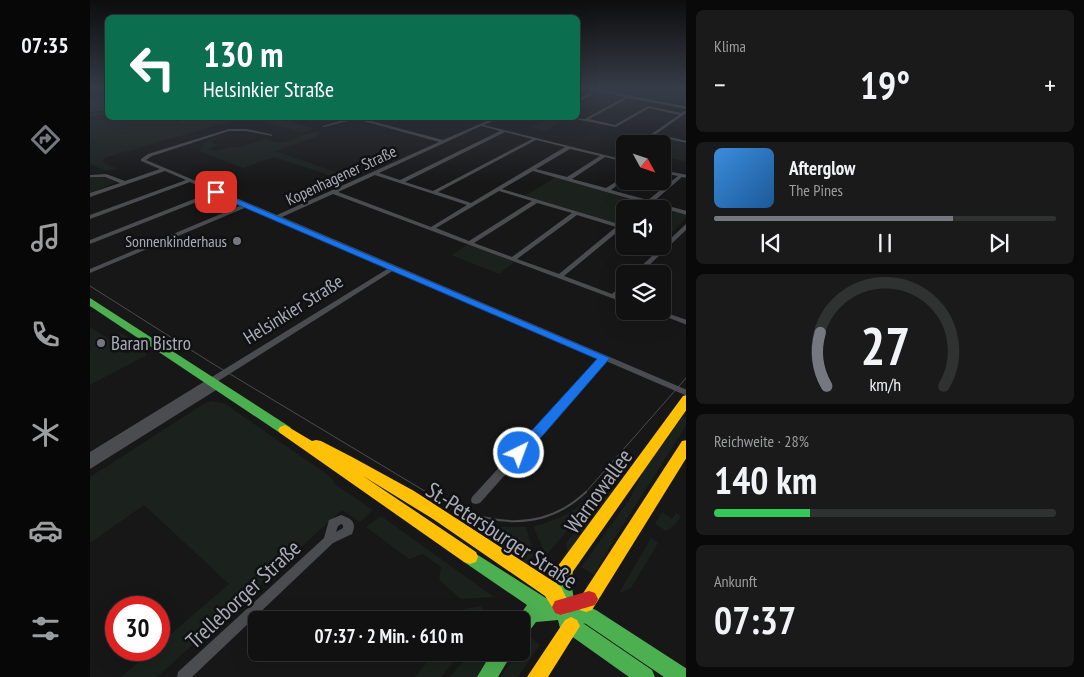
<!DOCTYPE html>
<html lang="de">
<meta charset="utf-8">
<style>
body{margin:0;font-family:"PT Sans Narrow",sans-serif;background:#1a1a1a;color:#f1f3f6;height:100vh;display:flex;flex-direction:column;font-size:19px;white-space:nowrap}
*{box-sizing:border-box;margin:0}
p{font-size:16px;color:#9c9d9f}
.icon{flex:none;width:28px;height:28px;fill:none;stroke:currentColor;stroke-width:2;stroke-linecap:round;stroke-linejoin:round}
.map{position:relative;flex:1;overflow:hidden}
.side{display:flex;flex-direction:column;gap:10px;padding:10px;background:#090909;width:398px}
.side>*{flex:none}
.guide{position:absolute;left:15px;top:15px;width:475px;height:105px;border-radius:8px;box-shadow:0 5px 20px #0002,0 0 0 1px #303131;background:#0b6e4f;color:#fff;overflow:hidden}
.needle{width:32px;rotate:130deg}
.tools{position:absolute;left:526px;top:135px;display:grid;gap:10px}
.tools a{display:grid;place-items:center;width:55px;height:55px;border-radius:8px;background:#111;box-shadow:0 5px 20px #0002,0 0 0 1px #303131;font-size:25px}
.speed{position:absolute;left:15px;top:596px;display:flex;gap:10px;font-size:25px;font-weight:700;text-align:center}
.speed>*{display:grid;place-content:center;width:65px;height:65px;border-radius:50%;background:#111;box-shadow:0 5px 20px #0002,0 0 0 1px #303131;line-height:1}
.speed .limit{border:8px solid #d22;background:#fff;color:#111}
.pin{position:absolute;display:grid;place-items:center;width:42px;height:42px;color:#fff;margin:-21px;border-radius:10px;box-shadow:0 2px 8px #0006}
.me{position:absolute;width:55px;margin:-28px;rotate:42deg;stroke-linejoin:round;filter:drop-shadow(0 0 4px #0008)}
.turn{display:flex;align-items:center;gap:18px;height:105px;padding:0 15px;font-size:22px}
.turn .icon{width:65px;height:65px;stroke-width:2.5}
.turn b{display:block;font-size:35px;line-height:42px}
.big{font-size:38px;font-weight:800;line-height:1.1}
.side .tile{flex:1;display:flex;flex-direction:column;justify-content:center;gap:8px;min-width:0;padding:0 18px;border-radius:8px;background:#1a1a1a}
.side .dial{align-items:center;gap:0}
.dial svg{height:130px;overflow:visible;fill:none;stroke:#303131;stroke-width:7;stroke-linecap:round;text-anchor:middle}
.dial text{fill:#f1f3f6;stroke:none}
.song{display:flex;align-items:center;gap:15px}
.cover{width:60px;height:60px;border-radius:8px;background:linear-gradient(135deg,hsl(210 70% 55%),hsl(210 70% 35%))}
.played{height:5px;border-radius:2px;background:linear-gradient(90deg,#757880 70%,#303131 70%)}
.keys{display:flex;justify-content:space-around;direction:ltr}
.heat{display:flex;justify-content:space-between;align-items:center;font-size:28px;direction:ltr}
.charge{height:8px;border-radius:4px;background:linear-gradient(90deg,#34c759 28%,#303131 0)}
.trip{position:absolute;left:158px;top:611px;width:282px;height:50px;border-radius:8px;background:#111;box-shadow:0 5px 20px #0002,0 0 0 1px #303131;font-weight:800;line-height:50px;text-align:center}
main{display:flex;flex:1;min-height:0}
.dock{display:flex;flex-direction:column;width:90px;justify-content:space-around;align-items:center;background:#070707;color:#9c9d9f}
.dock .icon{width:35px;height:35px}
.dock .on{color:#757880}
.dock b{font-size:22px;color:#f1f3f6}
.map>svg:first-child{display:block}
</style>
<main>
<nav class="dock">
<b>07:35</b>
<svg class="icon on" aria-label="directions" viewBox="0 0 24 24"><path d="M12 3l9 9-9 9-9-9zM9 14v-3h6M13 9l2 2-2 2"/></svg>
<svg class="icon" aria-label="music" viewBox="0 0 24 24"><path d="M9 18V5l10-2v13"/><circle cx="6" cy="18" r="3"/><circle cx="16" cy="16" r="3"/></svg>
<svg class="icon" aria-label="phone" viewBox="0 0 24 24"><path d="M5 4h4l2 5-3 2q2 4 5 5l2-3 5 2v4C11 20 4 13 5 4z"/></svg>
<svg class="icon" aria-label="climate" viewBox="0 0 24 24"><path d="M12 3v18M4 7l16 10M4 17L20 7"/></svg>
<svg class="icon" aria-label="car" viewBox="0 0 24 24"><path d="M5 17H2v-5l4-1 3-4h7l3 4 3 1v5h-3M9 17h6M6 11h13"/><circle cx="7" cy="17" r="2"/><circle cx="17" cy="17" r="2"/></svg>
<svg class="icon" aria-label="filters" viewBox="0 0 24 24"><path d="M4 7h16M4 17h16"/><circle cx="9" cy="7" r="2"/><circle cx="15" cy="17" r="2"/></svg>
</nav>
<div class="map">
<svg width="597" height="677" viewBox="0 0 597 677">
<rect width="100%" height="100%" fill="#171717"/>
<!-- built -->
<path fill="#212124" d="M554,89H596V102L548,93Z"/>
<!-- green -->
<g fill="#1b211c">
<path d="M0,89H17L18,118H214L201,122L223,129L212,133L167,120L152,118L14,158L13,162L28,169L16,171L0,164Z"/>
<path d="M509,89H554L548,93L596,102V107Z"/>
<path d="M460,118H479L455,131L441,127Z"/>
<path d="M227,131L230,133L224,138L185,151L264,178L257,181L184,157L153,168L109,151C115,143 118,135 129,139L120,142L128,145L119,149L126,151L139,147H150L175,139L188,143L194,142Z"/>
<path d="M581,140L596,144V162L573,156V147Z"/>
<path d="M8,176L27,182L0,193V177Z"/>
<path d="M466,177L596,214V218L575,239H573L572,209H535V227L435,196Z"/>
<path d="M377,245L382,246L425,262L409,274L361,255Z"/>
<path d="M0,327L19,339L31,333L45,342L57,355L0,385Z"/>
<path d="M122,401L134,403L241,477L245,484L283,510L270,522L252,510L67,677H31L62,650H69V644L139,584L54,505L0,543V477L115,403Z"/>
<path d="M593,416L596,417V426L526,536L504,575L491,567L539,500L555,468Z"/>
<path d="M516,482L518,483L458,553H455L443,526C474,520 495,505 516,482Z"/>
<path d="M521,488L524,490L478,557L476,543Z"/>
<path d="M572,512L582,519L586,513L591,516L586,524L576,531L565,524Z"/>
<path d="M291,516L404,597L371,599L349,580L351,567L333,554L319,559L276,527Z"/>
<path d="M361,516L397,527H436L444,555L436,567Z"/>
<path d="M561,538L568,543L541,588L529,593Z"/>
<path d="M390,606L401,617L398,620H368L374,609Z"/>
<path d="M439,636L450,645L428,677H410L427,653L431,652V647Z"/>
<path d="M344,653H371L351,677H325Z"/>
<path d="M380,653H403L386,677H360Z"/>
</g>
<!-- water -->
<path fill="#2a3239" d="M17,94V110L0,112V99Z"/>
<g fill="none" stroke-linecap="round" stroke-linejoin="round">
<!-- stream -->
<g stroke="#2a3239" stroke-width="1">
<path d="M0,115L18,113"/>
<path d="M81,118L97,123"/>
</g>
<!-- street -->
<g fill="#4b4c50" fill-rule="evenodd">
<path d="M499,89H508L597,107V109L538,98L499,119L525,125L558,106L591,113L595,111H597L596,113L566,134L597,141V143L563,136L552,144H547L589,115L559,108L526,127L485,119L484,118L495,119L535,97Z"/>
<path d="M500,93L503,94L488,102V100Z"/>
<path d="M261,118H270L353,140L404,118H408L407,119L394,125L535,160V162L515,157L482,179L516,188L535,176V179L521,190L558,200L588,176L572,173V170L597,175V178L592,177L563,202L597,211V215L443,171L412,189L535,226V230L531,229L474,276L522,294L533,284L535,283V289L527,296L535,299V303L243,194L192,217L597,390V396L516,361L390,503L386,504L382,503L381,500L382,497L509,358L304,270L103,397L125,383H131L132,385L131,387L0,469V452L299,268L157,207L0,273V269L152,205L127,194L0,244V240L122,192L100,182L0,219V215L96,180L75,171L0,197V193L30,183L15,177H0V175L16,174L35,181L70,169L51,161V159L58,154L139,129H156L180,134L182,135V136L156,131H139L62,156L56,160L187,215L349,142L266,119L234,127L232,126ZM391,126L410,131L310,180L289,173ZM415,132L442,139L343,191L315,182ZM446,140L475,147L381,203L348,192ZM480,149L510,156L477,177L446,169ZM285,175L377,205L341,227L248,192ZM409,191L442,201L379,241L346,228ZM447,203L482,213L422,257L384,243ZM487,215L526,227L469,274L427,259Z"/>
<path d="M597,223V229L550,274H543Z"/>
<path d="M561,311H571L597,320V325Z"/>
<path d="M251,515C262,519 267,522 262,534L243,543L102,677H87L88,672L234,538L239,520ZM251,524L253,525V528L246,532L248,526Z"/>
</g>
<!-- fast -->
<g fill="#4caf50" fill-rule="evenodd">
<path d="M0,298L200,427L202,430L200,433L195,435L190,433L0,306Z"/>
<path d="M380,550L459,600L461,604L467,603L464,588L469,564L475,562L481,564L483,569L482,588L485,605H495L506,610L597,669V677H574L496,624L493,623L562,670L565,677H539L470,628L468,620L446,622L437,634L431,637V620H426L437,605L374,562L372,557L374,552Z"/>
<path d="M402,652H423L408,677H387Z"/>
</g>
<!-- slow -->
<g fill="#ffc107" fill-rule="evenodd">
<path d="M597,395V409L477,580L471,583L465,580L463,575L465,570L593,396Z"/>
<path d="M195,425L222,441L226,440L231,441L262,457L324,491L466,583L471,587L481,607L478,613L472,615L466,613L455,596L343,519L273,476L386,552L388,557L386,562L380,564L374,562L190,433L188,430L190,427Z"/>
<path d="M597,440V457L502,610L496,612L490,610L487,604L490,598L592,441Z"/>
<path d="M481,617L487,620L490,626L458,677H437L475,620Z"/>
</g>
<!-- jam -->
<path fill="#c62828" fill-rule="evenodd" d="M499,591L505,593L508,599L505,605L471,615L465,613L462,607L465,601Z"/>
<!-- tram-far1 -->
<g stroke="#4b4c4f" stroke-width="1">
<path d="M0,286L120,362L338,493"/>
<path d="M495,493L597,377"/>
</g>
<!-- tram -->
<path stroke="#4b4c4f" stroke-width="2" d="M336,492C388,523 447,538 496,492"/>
</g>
<!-- sky -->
<linearGradient id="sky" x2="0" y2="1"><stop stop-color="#0d0d0d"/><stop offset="0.48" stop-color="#363c47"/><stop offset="1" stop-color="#363c47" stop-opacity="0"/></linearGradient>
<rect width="597" height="184" fill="url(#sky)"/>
<!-- route -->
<path fill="#1a73e8" stroke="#114b97" d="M123,191H128L520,358L434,457H424L422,453L424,450L507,359L123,194Z"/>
<!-- markers -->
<g fill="#757880" stroke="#111113" stroke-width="2">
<circle cx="147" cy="241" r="5"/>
<circle cx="11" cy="343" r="5"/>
</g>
<g text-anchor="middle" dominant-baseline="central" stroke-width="5" stroke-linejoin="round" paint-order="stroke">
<!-- far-street labels -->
<g font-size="16" fill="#a8adb8" stroke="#111113">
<text transform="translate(251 175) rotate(-25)">Kopenhagener Straße</text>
</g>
<!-- far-poi labels -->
<g font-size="16" fill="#a8adb8" stroke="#111113" text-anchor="end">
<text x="137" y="241">Sonnenkinderhaus</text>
</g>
<!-- street labels -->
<g font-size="19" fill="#a8adb8" stroke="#111113">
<text transform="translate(203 309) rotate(-32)">Helsinkier Straße</text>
</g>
<!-- poi labels -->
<g font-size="19" fill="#a8adb8" stroke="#111113" text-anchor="start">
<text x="21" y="343">Baran Bistro</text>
</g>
<!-- near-street labels -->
<g font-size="22" fill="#a8adb8" stroke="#111113">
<text transform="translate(508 491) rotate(-54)">Warnowallee</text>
<text transform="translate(412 535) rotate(33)">St.-Petersburger Straße</text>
<text transform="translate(153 594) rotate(-43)">Trelleborger Straße</text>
</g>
</g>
</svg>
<div class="tools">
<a><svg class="needle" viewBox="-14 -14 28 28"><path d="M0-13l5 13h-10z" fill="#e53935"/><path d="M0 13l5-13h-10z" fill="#9c9d9f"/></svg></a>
<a><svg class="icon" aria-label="sound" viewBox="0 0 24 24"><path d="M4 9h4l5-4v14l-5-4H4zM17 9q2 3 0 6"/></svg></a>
<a><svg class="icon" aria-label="layers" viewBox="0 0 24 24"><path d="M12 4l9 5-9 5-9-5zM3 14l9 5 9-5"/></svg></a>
</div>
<div class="speed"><div class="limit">30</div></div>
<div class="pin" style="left:126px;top:192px;background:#d93025"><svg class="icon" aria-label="arrive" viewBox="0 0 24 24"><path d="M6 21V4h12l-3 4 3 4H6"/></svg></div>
<svg class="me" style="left:429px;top:453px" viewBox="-20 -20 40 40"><circle r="17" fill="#1a73e8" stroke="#fff" stroke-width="3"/><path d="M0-11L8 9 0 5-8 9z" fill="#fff"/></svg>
<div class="trip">07:37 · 2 Min. · 610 m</div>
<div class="guide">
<div class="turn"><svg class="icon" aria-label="left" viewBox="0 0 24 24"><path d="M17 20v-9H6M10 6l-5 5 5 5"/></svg><div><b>130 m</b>Helsinkier Straße</div></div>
</div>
</div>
<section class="side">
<div class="tile"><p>Klima</p>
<div class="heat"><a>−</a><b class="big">19°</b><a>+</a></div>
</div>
<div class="tile">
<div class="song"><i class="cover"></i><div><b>Afterglow</b><p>The Pines</p></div></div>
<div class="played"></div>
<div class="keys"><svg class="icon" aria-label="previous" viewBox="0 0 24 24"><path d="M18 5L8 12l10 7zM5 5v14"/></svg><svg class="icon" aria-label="pause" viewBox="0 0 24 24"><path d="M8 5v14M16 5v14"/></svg><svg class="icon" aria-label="next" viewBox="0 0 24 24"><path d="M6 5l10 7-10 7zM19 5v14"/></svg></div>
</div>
<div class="tile dial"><svg viewBox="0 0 100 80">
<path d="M14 69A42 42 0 1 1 86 69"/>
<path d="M14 69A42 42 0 0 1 10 36" stroke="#757880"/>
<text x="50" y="56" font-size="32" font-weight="700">27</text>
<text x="50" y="72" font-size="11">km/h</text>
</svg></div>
<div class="tile"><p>Reichweite · 28%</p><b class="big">140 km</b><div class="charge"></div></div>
<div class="tile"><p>Ankunft</p><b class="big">07:37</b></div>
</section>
</main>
